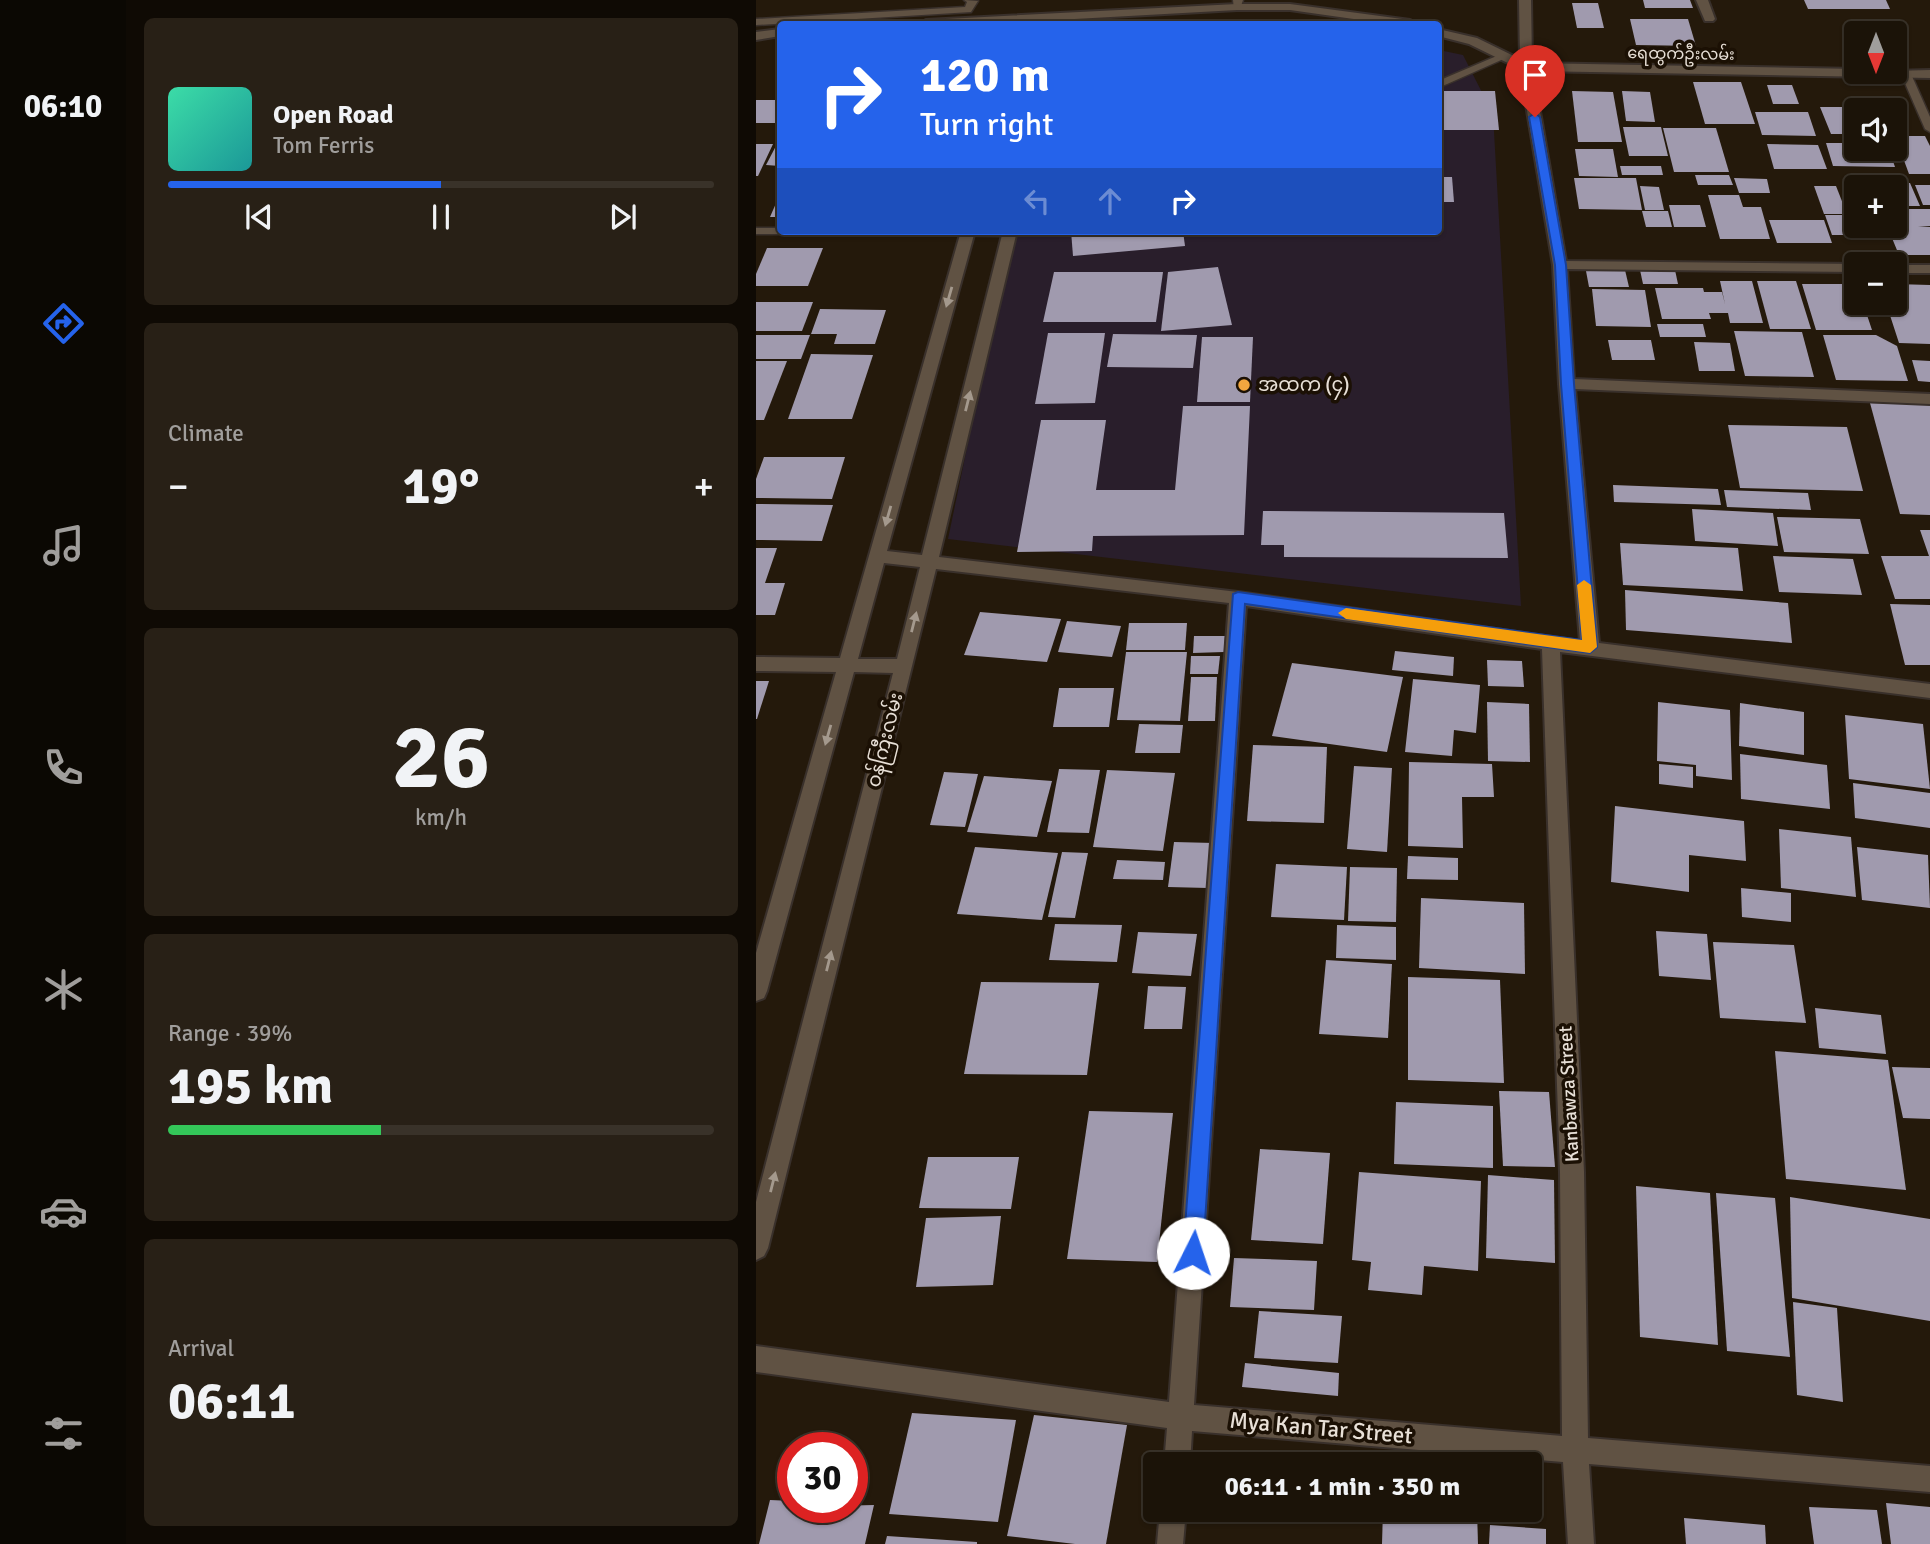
<!DOCTYPE html>
<meta charset="utf-8">
<style>
body{margin:0;font-family:Signika,"Noto Sans Myanmar",sans-serif;background:#282016;color:#f1f3f6;height:100vh;display:flex;flex-direction:column;font-size:26px;white-space:nowrap}
*{box-sizing:border-box;margin:0}
p{font-size:23px;color:#a09e9c}
.icon{flex:none;width:38px;height:38px;fill:none;stroke:currentColor;stroke-width:2;stroke-linecap:round;stroke-linejoin:round}
.map{position:relative;flex:1;overflow:hidden}
.sheet{display:flex;flex-direction:column;gap:18px;padding:18px;background:#0f0a04;width:630px}
.sheet>*{flex:none}
.banner{position:absolute;left:21px;top:21px;width:665px;height:214px;border-radius:7px;box-shadow:0 2px 5px #0004,0 0 0 2px #393229;background:#2563eb;color:#fff;overflow:hidden}
.needle{width:46px;rotate:180deg}
.controls{position:absolute;left:1088px;top:21px;display:grid;gap:14px}
.controls a{display:grid;place-items:center;width:63px;height:63px;border-radius:7px;background:#1b1308;box-shadow:0 2px 5px #0004,0 0 0 2px #393229;font-size:35px}
.speed{position:absolute;left:21px;top:1432px;display:flex;gap:14px;font-size:35px;font-weight:700;text-align:center}
.speed>*{display:grid;place-content:center;width:91px;height:91px;border-radius:50%;background:#1b1308;box-shadow:0 2px 5px #0004,0 0 0 2px #393229;line-height:1}
.speed .limit{border:10px solid #d22;background:#fff;color:#111}
.pin{position:absolute;display:grid;place-items:center;width:60px;height:60px;color:#fff;margin:-72px -30px;border-radius:50% 50% 50% 0;rotate:-45deg;box-shadow:0 0 7px #0007}
.pin .icon{rotate:45deg}
.me{position:absolute;width:77px;margin:-38px;rotate:4deg;stroke-linejoin:round;filter:drop-shadow(0 0 5px #0008)}
.turn{display:flex;align-items:center;gap:24px;height:147px;padding:0 28px;font-size:32px}
.turn .icon{width:91px;height:91px;stroke-width:2.5}
.turn b{display:block;font-size:49px;line-height:60px}
.lanes{display:flex;align-items:center;height:66px;padding:0 28px;background:#0003;justify-content:center;gap:35px;direction:ltr}
.lanes .off{opacity:.35}
.big{font-size:52px;font-weight:700;line-height:1.1}
.sheet .widget{flex:1;display:flex;flex-direction:column;justify-content:center;gap:10px;min-width:0;padding:0 24px;border-radius:10px;background:#282016}
.sheet .dial{align-items:center;gap:0}
.dial b{font-size:91px;line-height:1}
.song{display:flex;align-items:center;gap:21px}
.cover{width:84px;height:84px;border-radius:10px;background:linear-gradient(135deg,hsl(160 70% 55%),hsl(180 70% 35%))}
.played{height:7px;border-radius:4px;background:linear-gradient(90deg,#2563eb 50%,#393229 50%)}
.keys{display:flex;justify-content:space-around;direction:ltr}
.heat{display:flex;justify-content:space-between;align-items:center;font-size:38px;direction:ltr}
.charge{height:10px;border-radius:5px;background:linear-gradient(90deg,#34c759 39%,#393229 0)}
.trip{position:absolute;left:387px;top:1452px;width:399px;height:70px;border-radius:7px;background:#1b1308;box-shadow:0 2px 5px #0004,0 0 0 2px #393229;font-weight:700;line-height:70px;text-align:center}
main{display:flex;flex:1;min-height:0}
.dock{display:flex;flex-direction:column;width:126px;justify-content:space-around;align-items:center;background:#0b0803;color:#a09e9c}
.dock .icon{width:49px;height:49px}
.dock .on{color:#2563eb}
.dock b{font-size:32px;color:#f1f3f6}
.map>svg:first-child{display:block}
</style>
<main>
<nav class="dock">
<b>06:10</b>
<svg class="icon on" aria-label="directions" viewBox="0 0 24 24"><path d="M12 3l9 9-9 9-9-9zM9 14v-3h6M13 9l2 2-2 2"/></svg>
<svg class="icon" aria-label="music" viewBox="0 0 24 24"><path d="M9 18V5l10-2v13"/><circle cx="6" cy="18" r="3"/><circle cx="16" cy="16" r="3"/></svg>
<svg class="icon" aria-label="phone" viewBox="0 0 24 24"><path d="M5 4h4l2 5-3 2q2 4 5 5l2-3 5 2v4C11 20 4 13 5 4z"/></svg>
<svg class="icon" aria-label="climate" viewBox="0 0 24 24"><path d="M12 3v18M4 7l16 10M4 17L20 7"/></svg>
<svg class="icon" aria-label="car" viewBox="0 0 24 24"><path d="M5 17H2v-5l4-1 3-4h7l3 4 3 1v5h-3M9 17h6M6 11h13"/><circle cx="7" cy="17" r="2"/><circle cx="17" cy="17" r="2"/></svg>
<svg class="icon" aria-label="filters" viewBox="0 0 24 24"><path d="M4 7h16M4 17h16"/><circle cx="9" cy="7" r="2"/><circle cx="15" cy="17" r="2"/></svg>
</nav>
<section class="sheet">
<div class="widget">
<div class="song"><i class="cover"></i><div><b>Open Road</b><p>Tom Ferris</p></div></div>
<div class="played"></div>
<div class="keys"><svg class="icon" aria-label="previous" viewBox="0 0 24 24"><path d="M18 5L8 12l10 7zM5 5v14"/></svg><svg class="icon" aria-label="pause" viewBox="0 0 24 24"><path d="M8 5v14M16 5v14"/></svg><svg class="icon" aria-label="next" viewBox="0 0 24 24"><path d="M6 5l10 7-10 7zM19 5v14"/></svg></div>
</div>
<div class="widget"><p>Climate</p>
<div class="heat"><a>−</a><b class="big">19°</b><a>+</a></div>
</div>
<div class="widget dial"><b>26</b><p>km/h</p></div>
<div class="widget"><p>Range · 39%</p><b class="big">195 km</b><div class="charge"></div></div>
<div class="widget"><p>Arrival</p><b class="big">06:11</b></div>
</section>
<div class="map">
<svg width="1174" height="1544" viewBox="0 0 1174 1544">
<rect width="100%" height="100%" fill="#24190b"/>
<!-- education -->
<path fill="#291e2b" d="M683,50L707,55L737,114L765,606L192,539L256,231H682Z"/>
<!-- building -->
<g fill="#a09aae">
<path d="M887,0H934L937,8H889Z"/>
<path d="M1048,0H1130L1134,9H1052Z"/>
<path d="M816,3H842L848,28H821Z"/>
<path d="M874,19H932L940,46L880,45Z"/>
<path d="M937,82H985L999,124H949Z"/>
<path d="M1011,85H1036L1043,104H1017Z"/>
<path d="M686,91H739L743,130H688Z"/>
<path d="M816,91L857,92L866,142H822Z"/>
<path d="M866,91L894,92L899,122L870,121Z"/>
<rect x="0" y="100" width="24" height="23"/>
<path d="M1064,107H1122L1123,110H1101V134H1075Z"/>
<path d="M999,112H1052L1060,136L1006,135Z"/>
<path d="M867,127H905L912,156H873Z"/>
<path d="M907,128H960L973,172H918Z"/>
<path d="M1139,136H1169L1174,146V174H1153Z"/>
<path d="M1070,143H1101V149H1133L1139,167L1077,166Z"/>
<path d="M0,144H17L2,176H0Z"/>
<path d="M21,144H24V166L10,165Z"/>
<path d="M1011,144L1062,145L1071,169H1018Z"/>
<path d="M819,149H857L862,177L823,176Z"/>
<path d="M864,166H905L907,175H866Z"/>
<path d="M939,175H973L977,185H942Z"/>
<path d="M682,177H696L698,202H682Z"/>
<path d="M818,178H880L886,210L823,209Z"/>
<path d="M978,178L1011,179L1014,193H983Z"/>
<path d="M1099,183H1154L1164,206H1139V187H1100Z"/>
<path d="M1159,185H1174V205H1167Z"/>
<path d="M884,186L903,187L908,210H889Z"/>
<path d="M1058,186H1080L1091,214H1068Z"/>
<path d="M24,194V217H14Z"/>
<path d="M952,195H983L987,207H1005L1014,239H964Z"/>
<path d="M913,205H944L950,227H918Z"/>
<path d="M1101,209V226H1127L1131,235H1103L1092,210Z"/>
<path d="M1139,209H1174V226H1162L1174,227V255H1143L1131,226H1139Z"/>
<path d="M886,211H912L916,227H890Z"/>
<path d="M1069,215H1088L1095,235H1076Z"/>
<path d="M1013,220H1068L1076,243H1021Z"/>
<path d="M315,231H427L429,246L317,256Z"/>
<path d="M11,248H67L52,286H0V274Z"/>
<path d="M462,267L476,325L405,331L412,272Z"/>
<path d="M869,270L873,287H833L830,271Z"/>
<path d="M884,270H919L922,284H887Z"/>
<path d="M298,272H407L400,322H287Z"/>
<path d="M964,281H996L1007,323H974L972,313H953L955,319H906L899,288H947L948,292H966L969,304Z"/>
<path d="M1001,281H1040L1055,329H1014Z"/>
<path d="M1046,284H1100L1101,303H1107L1116,330H1060Z"/>
<path d="M1139,284L1174,285V344L1143,343L1130,303H1139Z"/>
<path d="M836,289L889,290L895,327L840,326Z"/>
<path d="M0,302H57L46,331H0Z"/>
<path d="M64,309L130,310L119,344H78L81,334H55Z"/>
<path d="M901,324H947L950,337H904Z"/>
<path d="M978,331L1046,332L1058,377L989,376Z"/>
<path d="M292,333H349L339,403L279,404Z"/>
<path d="M357,334L441,335L437,368L351,367Z"/>
<path d="M0,335H54L45,359H0Z"/>
<path d="M1067,335H1120L1141,346L1152,381L1080,380Z"/>
<path d="M446,337H497L494,402H441Z"/>
<path d="M852,340H895L899,360H856Z"/>
<path d="M938,342L974,343L979,371H943Z"/>
<path d="M55,354L117,355L96,419H32Z"/>
<path d="M1156,360L1174,361V382L1162,381Z"/>
<path d="M0,361H31L8,420H0Z"/>
<path d="M1114,403L1174,404V515L1144,514Z"/>
<path d="M427,406H494L488,535L337,536L336,551L261,552L285,420H350L340,490H419Z"/>
<path d="M972,425L1091,427L1107,491L984,488Z"/>
<path d="M8,457H89L76,499L0,498V479Z"/>
<path d="M857,485L962,489L965,505L858,502Z"/>
<path d="M968,490L1052,493L1055,510L971,507Z"/>
<path d="M0,504L77,505L66,541L0,540Z"/>
<path d="M936,509L1017,513L1022,546L939,541Z"/>
<path d="M507,511L748,513L752,558L528,557V545H505Z"/>
<path d="M1021,517L1104,519L1113,554L1028,552Z"/>
<path d="M1164,530H1174V599H1139L1125,556H1173Z"/>
<path d="M864,543L982,548L987,591L867,585Z"/>
<path d="M0,548H21L9,583H29L19,615H0Z"/>
<path d="M1017,556L1097,559L1106,595L1023,592Z"/>
<path d="M869,590L1032,603L1036,643L870,630Z"/>
<path d="M1134,604L1174,605V665H1149Z"/>
<path d="M224,612L305,619L291,662L208,655Z"/>
<path d="M311,621L365,626L356,657L302,652Z"/>
<path d="M373,623H431L429,650H370Z"/>
<path d="M438,636H469L468,652L437,653Z"/>
<path d="M639,651L698,657L697,676L636,670Z"/>
<path d="M370,652H431L424,721L361,720Z"/>
<path d="M435,656H464L462,674H434Z"/>
<path d="M731,660L766,661L768,687L732,686Z"/>
<path d="M536,663L647,677L631,752L516,736Z"/>
<path d="M435,677H461L459,721H432Z"/>
<path d="M657,679L724,685L720,733L698,730L696,756L649,752Z"/>
<path d="M0,681H13L1,719H0Z"/>
<path d="M303,688H358L353,727H297Z"/>
<path d="M731,702L773,704L774,762L732,761Z"/>
<path d="M902,702L974,710L976,780L940,776V765L901,761Z"/>
<path d="M984,703L1048,712V755L983,746Z"/>
<path d="M1089,715L1167,724L1174,789L1093,779Z"/>
<path d="M383,724L427,725L424,753H379Z"/>
<path d="M497,745L571,747L568,823L491,821Z"/>
<path d="M984,754L1071,765L1074,809L985,799Z"/>
<path d="M653,762L736,764L738,797H706L707,848L652,846Z"/>
<path d="M903,764L937,767V788L903,784Z"/>
<path d="M598,766L636,768L631,852L591,849Z"/>
<path d="M303,769L344,770L333,833L291,832Z"/>
<path d="M351,770L419,773L407,851L337,847Z"/>
<path d="M188,772L222,774L209,827L174,825Z"/>
<path d="M228,776L296,781L281,837L211,832Z"/>
<path d="M1097,783L1174,793V828L1099,818Z"/>
<path d="M859,806L988,821L990,861L933,855V892L855,882Z"/>
<path d="M1023,829L1095,837L1100,897L1025,888Z"/>
<path d="M418,842L458,843L452,888L412,887Z"/>
<path d="M219,847L302,853L286,920L201,914Z"/>
<path d="M1101,847L1172,855L1174,908L1106,900Z"/>
<path d="M306,852L332,853L319,918L292,917Z"/>
<path d="M652,856L702,858V880L651,879Z"/>
<path d="M361,860L409,862L407,880L357,879Z"/>
<path d="M520,864L591,867L588,920L515,917Z"/>
<path d="M594,867L641,868L640,922L592,921Z"/>
<path d="M985,888L1035,893V922L986,917Z"/>
<path d="M665,898L768,903L769,974L663,968Z"/>
<path d="M299,924L366,925L361,962L293,960Z"/>
<path d="M581,925L640,927V960L580,958Z"/>
<path d="M900,931L951,934L955,980L903,976Z"/>
<path d="M382,932L441,934L435,976L376,973Z"/>
<path d="M957,942L1038,945L1050,1023L964,1018Z"/>
<path d="M570,960L636,964L632,1038L563,1034Z"/>
<path d="M652,977L744,980L748,1083L652,1080Z"/>
<path d="M225,982L343,983L331,1075L208,1074Z"/>
<path d="M392,986L430,987L426,1029H388Z"/>
<path d="M1059,1008L1125,1015L1130,1054L1063,1048Z"/>
<path d="M1019,1051L1132,1060L1150,1190L1030,1179Z"/>
<path d="M1136,1067L1174,1068V1119L1147,1118Z"/>
<path d="M743,1091L793,1092L799,1167L747,1166Z"/>
<path d="M640,1102L737,1106V1168L638,1164Z"/>
<path d="M333,1111L417,1113L401,1262L311,1259Z"/>
<path d="M504,1149L574,1153L567,1244L495,1240Z"/>
<path d="M172,1157H263L255,1209L163,1208Z"/>
<path d="M603,1172L725,1181L722,1271L668,1266L666,1295L612,1290L615,1262L596,1260Z"/>
<path d="M732,1175L798,1180L799,1263L730,1258Z"/>
<path d="M880,1186L954,1193L962,1345L884,1337Z"/>
<path d="M960,1193L1019,1198L1034,1357L971,1351Z"/>
<path d="M1034,1197L1174,1219V1321L1036,1298Z"/>
<path d="M245,1216L237,1285L160,1287L170,1218Z"/>
<path d="M478,1258L561,1261L558,1310L474,1307Z"/>
<path d="M1037,1302L1081,1308L1087,1402L1041,1395Z"/>
<path d="M503,1311L586,1316L582,1363L498,1358Z"/>
<path d="M489,1363L583,1373L582,1396L486,1387Z"/>
<path d="M156,1413L260,1420L242,1522L133,1514Z"/>
<path d="M278,1415L371,1425L350,1544H319L251,1536Z"/>
<path d="M14,1500L37,1501V1507L118,1505L109,1544H3Z"/>
<path d="M1130,1503L1174,1507V1544H1135Z"/>
<path d="M1053,1507L1121,1510L1126,1544H1058Z"/>
<path d="M627,1510H721L722,1544H626Z"/>
<path d="M928,1518L1009,1525L1010,1544H930Z"/>
<path d="M734,1525L790,1529V1544H733Z"/>
<path d="M131,1536L221,1542V1544H129Z"/>
</g>
<g fill="none" stroke-linecap="round" stroke-linejoin="round">
<defs>
<g id="service">
<path d="M208,0L222,1L215,12L0,25V19L209,7L211,2Z"/>
<path d="M477,0H487L484,9H478Z"/>
<path d="M743,55L752,57L682,88V81Z"/>
<path d="M1150,71L1155,74L1174,117V132L1169,129L1145,74Z"/>
<path d="M0,228H24V231H30L24,234H0Z"/>
<path d="M33,231H257L259,233L253,236L39,234Z"/>
</g>
<g id="minor">
<path d="M763,0H775L776,63L1101,69V72L1174,70V78L777,71L810,261L1103,264H1101V272L811,269L818,379L1174,394V404L819,389L843,643L1174,684V698L804,652L828,1172L832,1438L1174,1466V1492L833,1464L838,1544H812L807,1462L436,1431L434,1465H408L411,1428L0,1372V1346L413,1402L473,603L180,569L12,1248L8,1256L0,1260V1202L137,673L98,672L11,991L8,998L0,1001V953L80,672L0,671V657L84,658L205,231H219L131,551L166,555L247,231H261L183,557L482,592L824,641L803,384L797,265L764,69L713,44L682,36V29L721,38L764,59ZM128,563L164,567L141,659H102ZM490,606L786,649L804,1172L806,1436L438,1405Z"/>
<path d="M940,0H952L959,19L957,21H949Z"/>
<path d="M481,4H534L654,20L660,24H633L534,10H481L226,24H164L170,20Z"/>
<path d="M24,29V36L0,40V32Z"/>
<rect x="1139" y="265" width="35" height="8"/>
<path d="M404,1510H430L427,1544H401Z"/>
</g>
</defs>
<!-- service casing -->
<use href="#service" stroke="#39302b" stroke-width="3"/>
<!-- minor casing -->
<use href="#minor" stroke="#39302b" stroke-width="4"/>
<!-- service -->
<use href="#service" fill="#605243" fill-rule="evenodd"/>
<!-- minor -->
<use href="#minor" fill="#605243" fill-rule="evenodd"/>
</g>
<!-- one-way arrows -->
<defs><path id="oneway-solid" d="M-6-.8H1V-3.2L6.5 0L1 3.2V.8H-6Z" transform="scale(1.75)"/></defs>
<g fill="#a4998d">
<use href="#oneway-solid" transform="translate(193 297) rotate(106)"/>
<use href="#oneway-solid" transform="translate(212 401) rotate(-76)"/>
<use href="#oneway-solid" transform="translate(132 516) rotate(106)"/>
<use href="#oneway-solid" transform="translate(158 622) rotate(-76)"/>
<use href="#oneway-solid" transform="translate(72 735) rotate(106)"/>
<use href="#oneway-solid" transform="translate(73 961) rotate(-76)"/>
<use href="#oneway-solid" transform="translate(17 1182) rotate(-76)"/>
</g>
<!-- route -->
<path fill="#2563eb" stroke="#184099" stroke-width="2" d="M779,113L784,117L810,265L818,384L841,647L834,653L489,604L447,1253L444,1260L437,1263L430,1260L427,1253L477,594L482,592L826,640L805,384L799,265L773,117Z"/>
<!-- slow -->
<path fill="#f59e0b" d="M828,580L835,585L841,647L834,653L590,619L582,613L590,608L826,640L821,585Z"/>
<!-- markers -->
<circle fill="#f1a63f" stroke="#1b1004" stroke-width="2.5" cx="488" cy="385" r="7"/>
<g text-anchor="middle" dominant-baseline="central" stroke-width="7" stroke-linejoin="round" paint-order="stroke">
<!-- far-street labels -->
<g font-size="16" fill="#e8e0d7" stroke="#1b1004">
<text transform="translate(925 54) rotate(1)">ရေထွက်ဦးလမ်း</text>
</g>
<!-- poi labels -->
<g font-size="19" fill="#e8e0d7" stroke="#1b1004" text-anchor="start">
<text x="502" y="385">အထက (၄)</text>
</g>
<!-- street labels -->
<g font-size="19" fill="#e8e0d7" stroke="#1b1004">
<text transform="translate(129 740) rotate(-76)">ဝန်ကြီးလမ်း</text>
<text transform="translate(813 1094) rotate(-93)">Kanbawza Street</text>
</g>
<!-- near-street labels -->
<g font-size="23" fill="#e8e0d7" stroke="#1b1004">
<text transform="translate(565 1428) rotate(5)">Mya Kan Tar Street</text>
</g>
</g>
</svg>
<div class="controls">
<a><svg class="needle" viewBox="-14 -14 28 28"><path d="M0-13l5 13h-10z" fill="#e53935"/><path d="M0 13l5-13h-10z" fill="#a09e9c"/></svg></a>
<a><svg class="icon" aria-label="sound" viewBox="0 0 24 24"><path d="M4 9h4l5-4v14l-5-4H4zM17 9q2 3 0 6"/></svg></a>
<a>+</a>
<a>−</a>
</div>
<div class="speed"><div class="limit">30</div></div>
<div class="pin" style="left:779px;top:117px;background:#d93025"><svg class="icon" aria-label="arrive" viewBox="0 0 24 24"><path d="M6 21V4h12l-3 4 3 4H6"/></svg></div>
<svg class="me" style="left:437px;top:1253px" viewBox="-20 -20 40 40"><circle r="19" fill="#fff"/><path d="M0-13L10 11 0 6-10 11z" fill="#2563eb"/></svg>
<div class="trip">06:11 · 1 min · 350 m</div>
<div class="banner">
<div class="turn"><svg class="icon" aria-label="right" viewBox="0 0 24 24"><path d="M7 20v-9h11M14 6l5 5-5 5"/></svg><div><b>120 m</b>Turn right</div></div>
<div class="lanes"><svg class="icon off" aria-label="left" viewBox="0 0 24 24"><path d="M17 20v-9H6M10 6l-5 5 5 5"/></svg><svg class="icon off" aria-label="ahead" viewBox="0 0 24 24"><path d="M12 20V5M6 11l6-6 6 6"/></svg><svg class="icon" aria-label="right" viewBox="0 0 24 24"><path d="M7 20v-9h11M14 6l5 5-5 5"/></svg></div>
</div>
</div>
</main>
